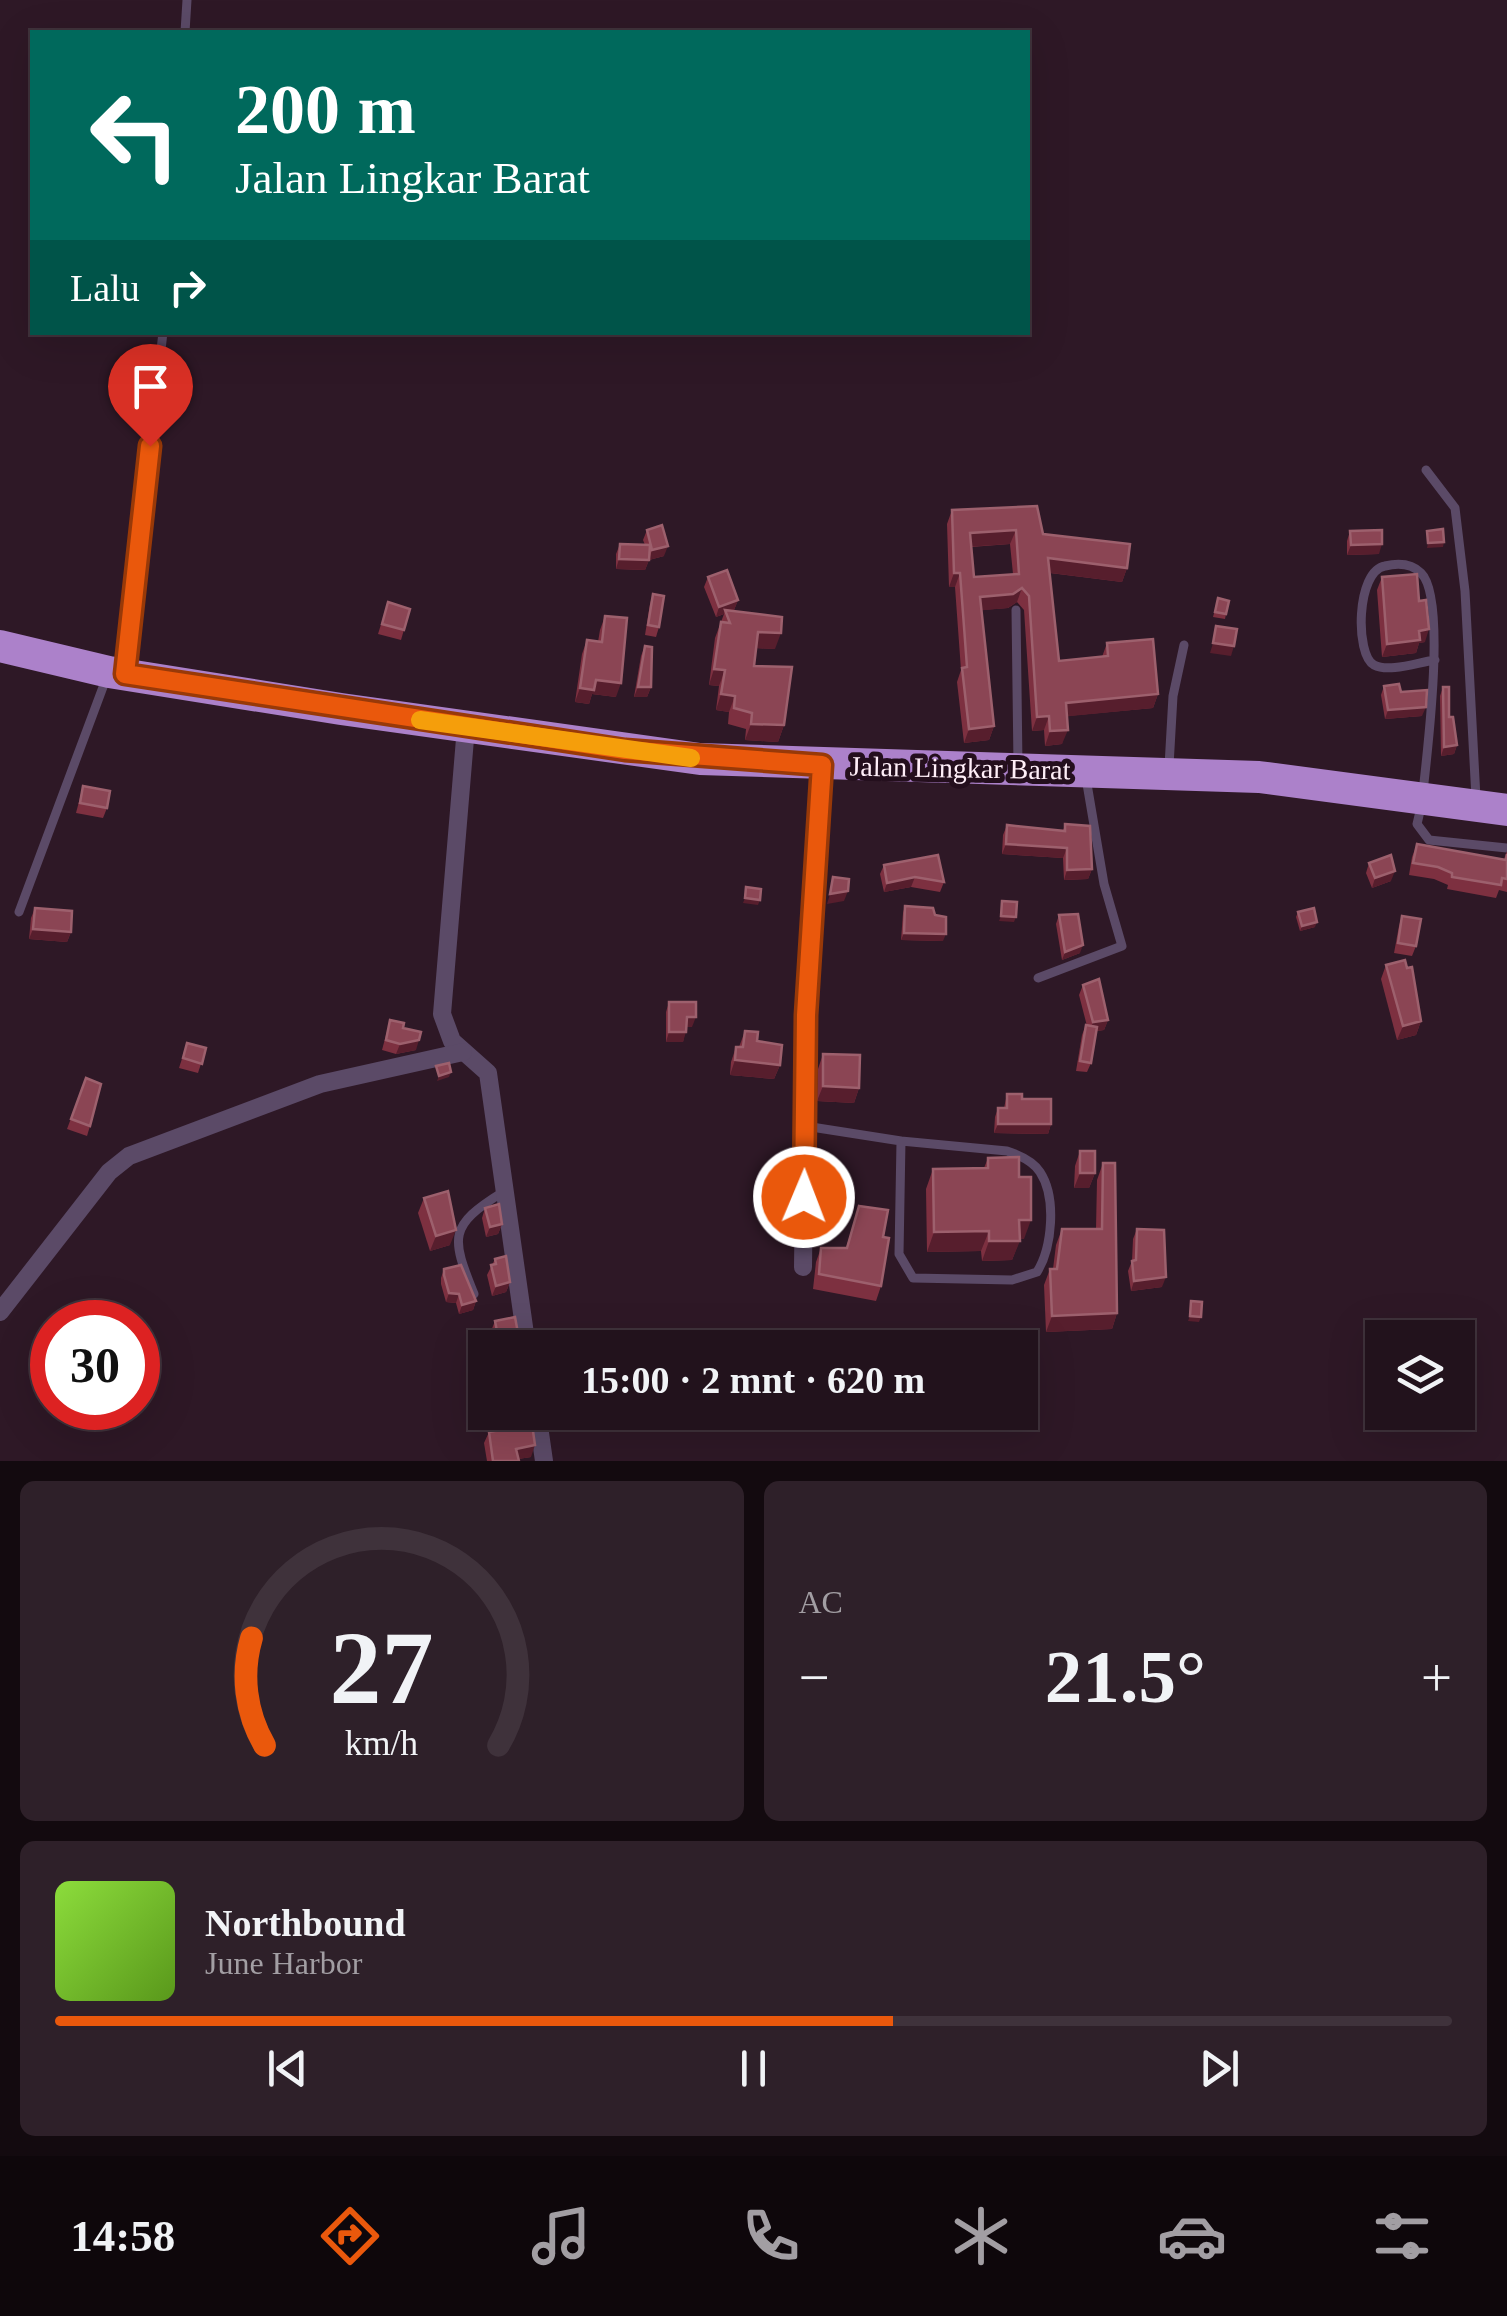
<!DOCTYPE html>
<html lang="id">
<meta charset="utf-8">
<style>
body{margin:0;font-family:Georgia,serif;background:#2e2029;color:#f1f3f6;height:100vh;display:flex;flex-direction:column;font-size:38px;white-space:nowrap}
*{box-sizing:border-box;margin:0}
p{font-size:32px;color:#a29ea3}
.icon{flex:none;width:55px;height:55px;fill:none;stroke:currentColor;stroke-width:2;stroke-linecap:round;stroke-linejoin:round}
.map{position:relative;height:1461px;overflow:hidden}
.sheet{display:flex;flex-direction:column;gap:20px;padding:20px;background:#130a0f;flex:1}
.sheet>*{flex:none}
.banner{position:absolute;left:30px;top:30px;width:1000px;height:305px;border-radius:0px;box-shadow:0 10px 40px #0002,0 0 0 2px #3f323b;background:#00695c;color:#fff;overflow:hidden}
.buttons{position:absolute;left:1365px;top:1320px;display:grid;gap:20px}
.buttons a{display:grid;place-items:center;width:110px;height:110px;border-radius:0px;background:#22121c;box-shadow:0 10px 40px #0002,0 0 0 2px #3f323b;font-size:50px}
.speed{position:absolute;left:30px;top:1300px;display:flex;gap:20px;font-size:50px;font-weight:700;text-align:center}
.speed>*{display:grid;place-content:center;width:130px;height:130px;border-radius:50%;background:#22121c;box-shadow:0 10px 40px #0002,0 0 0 2px #3f323b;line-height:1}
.speed .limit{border:15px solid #d22;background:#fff;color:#111}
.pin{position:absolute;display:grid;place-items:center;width:85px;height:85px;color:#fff;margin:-102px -42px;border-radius:50% 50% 50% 0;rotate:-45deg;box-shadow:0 0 10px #0007}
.pin .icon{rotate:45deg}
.me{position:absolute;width:110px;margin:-55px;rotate:1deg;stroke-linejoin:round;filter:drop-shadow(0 0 8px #0008)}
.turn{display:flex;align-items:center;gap:35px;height:210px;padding:0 40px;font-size:45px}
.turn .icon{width:130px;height:130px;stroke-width:2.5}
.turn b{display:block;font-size:70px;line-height:85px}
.then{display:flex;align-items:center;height:95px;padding:0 40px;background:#0003;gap:20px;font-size:38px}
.big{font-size:75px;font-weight:700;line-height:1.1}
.sheet .widget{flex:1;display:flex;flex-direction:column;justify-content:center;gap:15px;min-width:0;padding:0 35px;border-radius:15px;background:#2e2029}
.sheet .dial{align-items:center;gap:0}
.dial svg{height:260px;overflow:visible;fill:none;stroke:#3f323b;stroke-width:7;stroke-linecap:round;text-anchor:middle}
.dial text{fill:#f1f3f6;stroke:none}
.song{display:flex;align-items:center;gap:30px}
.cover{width:120px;height:120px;border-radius:15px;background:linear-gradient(135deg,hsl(90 70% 55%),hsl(90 70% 35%))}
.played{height:10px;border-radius:5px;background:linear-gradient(90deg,#ea580c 60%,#3f323b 60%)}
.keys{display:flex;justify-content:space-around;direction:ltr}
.heat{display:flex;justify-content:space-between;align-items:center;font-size:55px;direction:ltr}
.sheet .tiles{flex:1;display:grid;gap:20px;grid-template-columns:1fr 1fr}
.widget:last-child{grid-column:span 2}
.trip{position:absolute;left:468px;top:1330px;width:570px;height:100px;border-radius:0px;background:#22121c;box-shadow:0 10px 40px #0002,0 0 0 2px #3f323b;font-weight:700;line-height:100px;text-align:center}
.dock{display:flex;height:160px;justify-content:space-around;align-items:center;background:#0e070b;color:#a29ea3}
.dock .icon{width:70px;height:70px}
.dock .active{color:#ea580c}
.dock b{font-size:45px;color:#f1f3f6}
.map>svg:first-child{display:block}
</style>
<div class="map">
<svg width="1507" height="1461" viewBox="0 0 1507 1461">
<rect width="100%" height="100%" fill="#2e1826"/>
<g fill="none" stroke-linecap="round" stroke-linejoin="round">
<!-- lane -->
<g stroke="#5b4a67" stroke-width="9">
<path d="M185,32L187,0"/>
<path d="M1426,470L1455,508L1465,591L1476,798"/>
<path d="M1016,610L1018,765"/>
<path d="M126,667L163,332"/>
<path d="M1169,766L1173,696L1184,645"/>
<path d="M1423,792C1427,753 1447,598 1421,573C1411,563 1398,563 1385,566C1356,571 1355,655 1374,665C1389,673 1419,662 1435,660"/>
<path d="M1421,807L1417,824L1429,840L1507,848"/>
<path d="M19,912L106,679"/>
<path d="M1038,978L1122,946L1104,884L1086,778"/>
<path d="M805,1126L901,1141L899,1254L913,1278L1012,1280L1037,1272C1052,1248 1057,1198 1040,1172C1033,1161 1019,1155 1007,1151L901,1141"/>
<path d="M474,1294C451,1237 448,1226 503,1192"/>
</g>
<!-- street -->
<g stroke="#5b4a67" stroke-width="18">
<path d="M466,727L442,1014L452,1041L488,1073L527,1348"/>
<path d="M803,1267L806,1015L822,765"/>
<path d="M0,1312L109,1172L129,1156L320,1084L463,1052"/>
<path d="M537,1412L544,1461"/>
</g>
<!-- highway -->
<path stroke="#ac81ca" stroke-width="32" d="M0,646L109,672L341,709L700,759L1259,777L1507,810"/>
</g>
<!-- wall -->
<g fill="#7d3040" fill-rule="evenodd">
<path d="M952,510L1043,534L1127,568L1122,582L1050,573L1059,661L1102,657L1107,643L1158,694L1153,708L1067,716L1062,744L1045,746L1044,730L1032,731L1024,610L1017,602L1008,608L981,610L994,726L989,740L964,743L957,682L961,670L955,587H949L947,524ZM1010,544L1013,574L974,577L971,547Z"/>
<path d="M647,530L664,556L649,560L645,570L616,569V554L620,544L645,545L643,540Z"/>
<path d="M1350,531L1379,554L1347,555V541Z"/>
<path d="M708,577L738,600L734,610L732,611L775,649L756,648L754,666L784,725L778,742L745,740L746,729L728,724L729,712L716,710L719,686L709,685L715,638L724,614L716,617L704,587Z"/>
<path d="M1382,577L1419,601L1425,642L1419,643L1416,653L1382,657L1377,590Z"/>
<path d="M653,594L659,627L656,637L645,635L650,604Z"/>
<path d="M1218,598L1226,614L1225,619L1213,617Z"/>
<path d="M388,602L410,609L401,640L378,634Z"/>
<path d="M605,616L616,697L592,694L589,704L575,702L582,654L587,640L598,642L600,630Z"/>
<path d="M645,646L651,687L647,697H634L641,656Z"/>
<path d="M1384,686L1401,692L1422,716L1385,719L1381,695Z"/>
<path d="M1443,687L1449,717L1457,745L1454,754L1441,756L1440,696Z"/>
<path d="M83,786L107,808L103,818L76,813Z"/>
<path d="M1065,824L1092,869L1088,879L1064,880L1063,858L1002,854L1003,835L1007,825L1063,831Z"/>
<path d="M1417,844L1504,859L1507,851V892L1499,890L1496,898L1447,889L1448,885L1434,879L1409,875L1412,857Z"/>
<path d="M1369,863L1391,881L1372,888L1366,873Z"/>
<path d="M884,865L944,882L940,892L911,887L884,892L880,874Z"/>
<path d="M905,906L943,941L901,940L903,913Z"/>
<path d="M35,908L71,932L67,942L29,939L31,918Z"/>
<path d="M1298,912L1315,927L1300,931L1296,917Z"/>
<path d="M1059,915L1080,953L1062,960L1056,924Z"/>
<path d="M1402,916L1416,946L1412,956L1394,953L1399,926Z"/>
<path d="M1386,965L1407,968L1421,1021L1416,1035L1397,1040L1381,979Z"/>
<path d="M1083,985L1108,1020L1104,1030L1097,1031L1091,1063L1087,1072L1076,1071L1082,1035L1086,1025L1087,1026L1079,995Z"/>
<path d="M669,1002L692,1027H686L683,1042H666V1012Z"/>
<path d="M390,1020L403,1028L416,1050L396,1054L382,1050Z"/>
<path d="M745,1031L757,1041L780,1065L774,1079L730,1075L731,1062L736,1047H739Z"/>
<path d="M187,1043L206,1048L198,1073L179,1068Z"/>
<path d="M823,1054L859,1088L854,1103L817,1101L818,1069Z"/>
<path d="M86,1078L90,1126L87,1136L67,1129Z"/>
<path d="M1007,1094L1022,1099L1051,1124L1048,1134L994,1133L995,1117L998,1108H1004Z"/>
<path d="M1080,1151L1095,1173L1089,1188H1074L1075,1166Z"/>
<path d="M988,1158L1019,1177L1024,1239H1020L1012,1260L982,1261L981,1251L927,1252L926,1189L933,1169L984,1168Z"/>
<path d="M1103,1163L1117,1313L1112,1329L1046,1332L1044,1285L1050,1269H1053L1056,1245L1062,1229H1096L1097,1180Z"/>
<path d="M424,1198L450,1245L430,1251L418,1213Z"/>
<path d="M859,1206L883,1237L881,1286L876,1301L813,1289L816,1262L821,1248H846Z"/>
<path d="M485,1208L502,1224L498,1234L486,1237L482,1218Z"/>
<path d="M1137,1229L1162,1287L1131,1291L1128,1271L1132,1261L1133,1239Z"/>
<path d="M495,1259L510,1282L506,1292L492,1296L487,1275Z"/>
<path d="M444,1269L476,1301L473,1310L459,1314L456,1303L446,1302L441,1284V1278Z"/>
<path d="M495,1321L520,1344L518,1348H494L491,1331Z"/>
<path d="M489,1432L531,1457L518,1459L519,1461H487L484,1443Z"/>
</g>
<!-- shaded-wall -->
<g fill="#571e2d">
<path d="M1016,530L1010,544L965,547L970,533Z"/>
<path d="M1444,542L1443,547L1427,548L1428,543Z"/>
<path d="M1382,544L1379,554L1347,555L1351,545Z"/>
<path d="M668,546L664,556L649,560L652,550Z"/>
<path d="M1048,558L1127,568L1122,582L1043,572Z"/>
<path d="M619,559L649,560L645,570L616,569Z"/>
<path d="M954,573H960L955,587H949Z"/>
<path d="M1022,588L1017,602L1008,608L974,611L980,597Z"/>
<path d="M738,600L734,610L726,613L725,610L724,614L716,617L719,607Z"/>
<path d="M1429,629L1425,642L1419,643L1416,653L1382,657L1387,644L1419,631Z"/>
<path d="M758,632L781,633L775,649L753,648Z"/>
<path d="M1213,643L1234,646L1231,656L1210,653Z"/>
<path d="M714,669L725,670L719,686L709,685Z"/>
<path d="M596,680L621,683L616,697L592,694L589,704L575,702L580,688Z"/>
<path d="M638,687H651L647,697H634Z"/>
<path d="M721,694L735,696L729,712L716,710Z"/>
<path d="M1158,694L1153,708L1061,717L1066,703Z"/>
<path d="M1426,707L1422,716L1385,719L1388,710Z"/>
<path d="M1049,716L1044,730L1032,731L1037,717Z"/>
<path d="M751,724L784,725L778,742L745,740Z"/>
<path d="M994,726L989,740L964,743L969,729Z"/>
<path d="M1068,730L1062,744L1045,746L1050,731Z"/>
<path d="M1457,745L1454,754L1441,756L1444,747Z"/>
<path d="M1006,844L1067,848L1063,858L1002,854Z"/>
<path d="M1092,869L1088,879L1064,880L1067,870Z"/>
<path d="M1395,871L1391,881L1372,888L1375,878Z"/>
<path d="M915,877L911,887L884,892L887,883Z"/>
<path d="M848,891L844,901L827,904L830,894Z"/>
<path d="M745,898L760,900L758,905L743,903Z"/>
<path d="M1001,916L1016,917L1014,922L999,921Z"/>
<path d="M1317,922L1315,927L1300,931L1302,926Z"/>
<path d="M33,929L71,932L67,942L29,939Z"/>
<path d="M904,933L946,934L943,941L901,940Z"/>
<path d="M1083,945L1080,953L1062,960L1065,952Z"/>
<path d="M687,1017H696L692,1027H683Z"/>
<path d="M1108,1020L1104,1030L1089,1032L1093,1022Z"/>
<path d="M1421,1021L1416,1035L1397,1040L1403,1026Z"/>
<path d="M669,1032H686L683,1042H666Z"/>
<path d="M419,1040L416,1050L396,1054L400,1044Z"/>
<path d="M735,1060L780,1065L774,1079L730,1075Z"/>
<path d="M451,1072L449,1077L437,1081L439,1076Z"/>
<path d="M823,1086L859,1088L854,1103L817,1101Z"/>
<path d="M998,1124H1051L1048,1134L994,1133Z"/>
<path d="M1080,1173H1095L1089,1188H1074Z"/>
<path d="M1019,1220H1031L1024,1239H1012Z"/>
<path d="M502,1224L498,1234L486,1237L490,1227Z"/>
<path d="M456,1230L450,1245L430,1251L436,1236Z"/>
<path d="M989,1231L981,1251L927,1252L934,1232Z"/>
<path d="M989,1241H1020L1012,1260L982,1261Z"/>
<path d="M1166,1277L1162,1287L1131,1291L1134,1281Z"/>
<path d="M510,1282L506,1292L492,1296L496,1286Z"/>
<path d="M449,1293L459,1294L456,1303L446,1302Z"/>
<path d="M476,1301L473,1310L459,1314L462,1305Z"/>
<path d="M1117,1313L1112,1329L1046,1332L1052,1316Z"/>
<path d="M1190,1316L1201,1317L1199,1322L1188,1321Z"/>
<path d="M535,1445L531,1457L512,1460L516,1449Z"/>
</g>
<!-- building -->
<g fill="#8b4554" stroke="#9d606d" stroke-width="2.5" fill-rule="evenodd">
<path d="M1037,506L1043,534L1130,544L1127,568L1048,558L1059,661L1108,656L1107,643L1153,639L1158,694L1066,703L1068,730L1050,731L1049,716L1037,717L1029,596L1022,588L1013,594L980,597L994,726L969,729L962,668L967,667L960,573H954L952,510ZM1016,530L1019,574L974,577L970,533Z"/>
<path d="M662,525L668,546L652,550L647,530Z"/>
<path d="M1443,529L1444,542L1428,543L1427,531Z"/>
<path d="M1382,530V544L1351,545L1350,531Z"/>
<path d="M620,544L650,545L649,560L619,559Z"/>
<path d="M727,570L738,600L719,607L708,577Z"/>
<path d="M1417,574L1419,601L1426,600L1429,629L1419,631L1420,640L1387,644L1382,577Z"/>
<path d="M653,594L664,596L659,627L648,625Z"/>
<path d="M1218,598L1229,601L1226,614L1215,612Z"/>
<path d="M388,602L410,609L404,630L382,624Z"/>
<path d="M725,610L782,617L781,633L758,632L754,666L792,667L784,725L751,724L752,713L734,708L735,696L721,694L725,670L714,669L721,622L730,623Z"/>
<path d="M605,616L627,618L621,683L596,680L594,690L580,688L587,640L602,642Z"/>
<path d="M1216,626L1237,629L1234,646L1213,643Z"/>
<path d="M645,646L652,647L651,687H638Z"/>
<path d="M1399,684L1401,692L1427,690L1426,707L1388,710L1384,686Z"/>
<path d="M1443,687H1449V717H1453L1457,745L1444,747Z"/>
<path d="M83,786L110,791L107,808L80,803Z"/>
<path d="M1065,824L1090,826L1092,869L1067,870V848L1006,844L1007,825L1065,831Z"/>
<path d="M1417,844L1506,860L1507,854V879L1502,878L1501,885L1452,877V873L1438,867L1413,863Z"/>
<path d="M938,855L944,882L915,877L887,883L884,865Z"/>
<path d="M1391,855L1395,871L1375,878L1369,863Z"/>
<path d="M833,877L849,879L848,891L830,894Z"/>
<path d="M746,887L761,889L760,900L745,898Z"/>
<path d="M1002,901L1017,902L1016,917L1001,916Z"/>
<path d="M905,906L933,908L935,915L946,917V934L904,933Z"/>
<path d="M35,908L72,911L71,932L33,929Z"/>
<path d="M1314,908L1317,922L1302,926L1298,912Z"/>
<path d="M1078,914L1083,945L1065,952L1059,915Z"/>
<path d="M1402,916L1421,919L1416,946L1398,943Z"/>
<path d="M1405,960L1407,968L1412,967L1421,1021L1403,1026L1386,965Z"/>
<path d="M1099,979L1108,1020L1093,1022L1083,985Z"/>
<path d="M669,1002H696V1017H687L686,1032H669Z"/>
<path d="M390,1020L404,1023L403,1028L421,1032L419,1040L400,1044L386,1040Z"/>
<path d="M1086,1025L1097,1027L1091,1063L1080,1061Z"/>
<path d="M745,1031L758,1032L757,1041L782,1045L780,1065L735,1060L736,1047H743Z"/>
<path d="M187,1043L206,1048L202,1064L183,1058Z"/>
<path d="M823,1054L860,1055L859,1088L823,1086Z"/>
<path d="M449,1063L451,1072L439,1076L436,1066Z"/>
<path d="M86,1078L101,1084L90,1126L71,1119Z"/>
<path d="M1007,1094H1022V1099H1051V1124H998V1108H1007Z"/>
<rect x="1080" y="1151" width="15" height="22"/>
<path d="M1019,1157V1177H1031V1220H1019L1020,1241H989V1231L934,1232L933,1169L988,1168V1158Z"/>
<path d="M1103,1163H1115L1117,1313L1052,1316L1050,1269H1057L1062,1229H1102Z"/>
<path d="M448,1191L456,1230L436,1236L424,1198Z"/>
<path d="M499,1204L502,1224L490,1227L485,1208Z"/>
<path d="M859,1206L888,1210L883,1237L889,1238L881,1286L819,1274L821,1248H847Z"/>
<path d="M1137,1229L1164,1230L1166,1277L1134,1281L1132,1261L1136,1260Z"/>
<path d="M506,1256L510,1282L496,1286L491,1265L496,1264L495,1259Z"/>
<path d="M461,1265L476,1301L462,1305L459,1294L449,1293L444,1275V1269Z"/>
<path d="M1191,1301L1202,1302L1201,1317L1190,1316Z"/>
<path d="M515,1317L520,1344L500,1347L495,1321Z"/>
<path d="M531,1417L535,1445L516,1449L519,1461H493L489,1432L516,1427L519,1419Z"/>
</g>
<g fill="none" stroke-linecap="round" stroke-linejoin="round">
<defs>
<path id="route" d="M150,446L125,674L625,750L822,765L806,1015L804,1197"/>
</defs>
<!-- route casing -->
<use href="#route" stroke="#983908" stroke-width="25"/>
<!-- route -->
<use href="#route" stroke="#ea580c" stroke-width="18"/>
<!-- slow -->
<path stroke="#f59e0b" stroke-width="18" d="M420,720L691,758"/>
</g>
<g text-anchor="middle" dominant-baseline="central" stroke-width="10" stroke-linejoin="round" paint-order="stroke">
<!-- street labels -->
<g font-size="28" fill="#ffeff8" stroke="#240f1d">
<text transform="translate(960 768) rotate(1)">Jalan Lingkar Barat</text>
</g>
</g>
</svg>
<div class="buttons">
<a><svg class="icon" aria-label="layers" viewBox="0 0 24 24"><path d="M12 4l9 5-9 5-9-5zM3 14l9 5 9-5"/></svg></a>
</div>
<div class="speed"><div class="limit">30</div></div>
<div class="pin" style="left:150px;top:446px;background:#d93025"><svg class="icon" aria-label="arrive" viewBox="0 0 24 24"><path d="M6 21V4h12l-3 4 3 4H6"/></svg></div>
<svg class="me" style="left:804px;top:1197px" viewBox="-20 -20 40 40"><circle r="17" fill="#ea580c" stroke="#fff" stroke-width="3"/><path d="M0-11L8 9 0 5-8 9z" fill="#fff"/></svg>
<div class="trip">15:00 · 2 mnt · 620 m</div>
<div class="banner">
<div class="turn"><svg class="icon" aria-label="left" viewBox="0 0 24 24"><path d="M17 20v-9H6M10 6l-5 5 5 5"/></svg><div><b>200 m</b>Jalan Lingkar Barat</div></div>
<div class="then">Lalu<svg class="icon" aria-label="right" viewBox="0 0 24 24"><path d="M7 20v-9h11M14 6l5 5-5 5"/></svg></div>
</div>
</div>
<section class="sheet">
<div class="tiles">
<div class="widget dial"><svg viewBox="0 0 100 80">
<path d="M14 69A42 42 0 1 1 86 69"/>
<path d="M14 69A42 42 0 0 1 10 36" stroke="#ea580c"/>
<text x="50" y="56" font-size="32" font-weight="700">27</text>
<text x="50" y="72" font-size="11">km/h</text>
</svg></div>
<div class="widget"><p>AC</p>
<div class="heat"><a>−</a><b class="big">21.5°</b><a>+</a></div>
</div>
<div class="widget">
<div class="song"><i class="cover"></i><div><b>Northbound</b><p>June Harbor</p></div></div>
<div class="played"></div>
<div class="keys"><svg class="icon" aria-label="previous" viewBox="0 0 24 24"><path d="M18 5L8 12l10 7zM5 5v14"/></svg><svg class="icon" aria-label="pause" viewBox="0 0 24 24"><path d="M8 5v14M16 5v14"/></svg><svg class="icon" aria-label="next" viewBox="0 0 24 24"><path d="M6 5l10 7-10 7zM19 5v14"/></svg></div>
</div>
</div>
</section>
<nav class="dock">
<b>14:58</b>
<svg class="icon active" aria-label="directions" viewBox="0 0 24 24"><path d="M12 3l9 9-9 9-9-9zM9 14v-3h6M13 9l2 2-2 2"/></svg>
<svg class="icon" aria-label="music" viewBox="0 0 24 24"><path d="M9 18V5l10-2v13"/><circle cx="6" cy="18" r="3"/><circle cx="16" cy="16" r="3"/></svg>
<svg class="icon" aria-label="phone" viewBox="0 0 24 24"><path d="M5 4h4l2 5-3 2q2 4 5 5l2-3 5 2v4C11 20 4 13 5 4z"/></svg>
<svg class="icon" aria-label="climate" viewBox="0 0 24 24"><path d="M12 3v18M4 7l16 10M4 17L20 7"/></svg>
<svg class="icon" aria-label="car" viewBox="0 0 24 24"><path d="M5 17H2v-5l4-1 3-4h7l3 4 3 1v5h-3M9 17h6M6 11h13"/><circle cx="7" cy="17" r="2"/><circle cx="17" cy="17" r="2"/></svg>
<svg class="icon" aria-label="filters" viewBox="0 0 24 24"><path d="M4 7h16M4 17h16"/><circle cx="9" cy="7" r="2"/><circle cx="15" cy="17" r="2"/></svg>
</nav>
